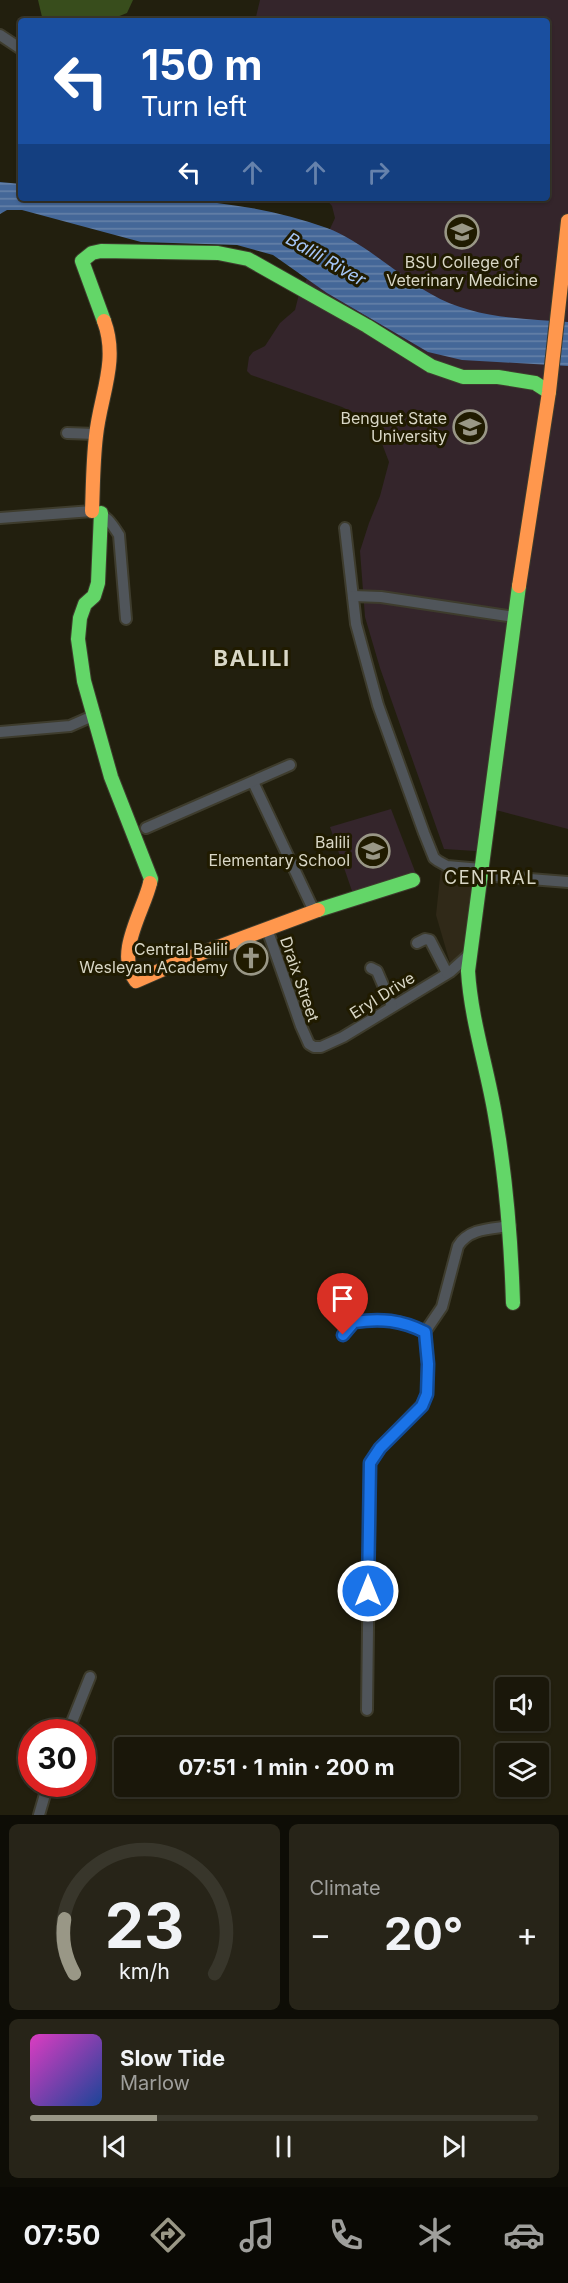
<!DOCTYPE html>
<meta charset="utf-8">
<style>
body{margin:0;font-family:Inter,sans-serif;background:#272418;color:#f1f3f6;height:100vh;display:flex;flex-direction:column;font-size:22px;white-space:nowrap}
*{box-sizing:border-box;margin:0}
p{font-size:20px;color:#9f9f9c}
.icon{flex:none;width:33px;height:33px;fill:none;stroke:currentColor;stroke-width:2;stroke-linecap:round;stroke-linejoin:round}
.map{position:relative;height:1815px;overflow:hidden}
.panel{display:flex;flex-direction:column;gap:9px;padding:9px;background:#0e0d06;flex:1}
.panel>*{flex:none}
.hud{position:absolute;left:18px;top:18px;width:532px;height:183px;border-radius:6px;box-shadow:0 2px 4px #0004,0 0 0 2px #38362b;background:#1a4fa0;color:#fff;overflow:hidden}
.tools{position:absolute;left:495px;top:1677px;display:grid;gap:12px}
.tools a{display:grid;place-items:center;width:54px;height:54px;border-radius:6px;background:#1a170a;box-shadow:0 2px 4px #0004,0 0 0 2px #38362b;font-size:30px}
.speed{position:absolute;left:18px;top:1719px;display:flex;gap:12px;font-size:30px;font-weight:700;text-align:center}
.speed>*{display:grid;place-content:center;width:78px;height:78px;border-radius:50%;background:#1a170a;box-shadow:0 2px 4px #0004,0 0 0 2px #38362b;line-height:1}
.speed .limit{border:9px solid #d22;background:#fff;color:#111}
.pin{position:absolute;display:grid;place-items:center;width:51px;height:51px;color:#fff;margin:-62px -26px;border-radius:50% 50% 50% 0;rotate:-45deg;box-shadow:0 0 6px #0007}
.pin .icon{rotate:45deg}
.me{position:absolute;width:66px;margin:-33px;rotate:0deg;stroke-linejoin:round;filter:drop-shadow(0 0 4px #0008)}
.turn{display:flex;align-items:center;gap:21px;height:126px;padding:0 24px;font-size:27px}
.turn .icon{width:78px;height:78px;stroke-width:2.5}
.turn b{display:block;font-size:42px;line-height:51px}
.lanes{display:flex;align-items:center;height:57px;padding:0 24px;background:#0003;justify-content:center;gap:30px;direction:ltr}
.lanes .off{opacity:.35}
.big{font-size:45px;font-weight:700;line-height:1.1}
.panel .widget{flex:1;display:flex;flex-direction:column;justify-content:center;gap:9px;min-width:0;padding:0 21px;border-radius:9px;background:#272418}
.panel .dial{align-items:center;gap:0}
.dial svg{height:156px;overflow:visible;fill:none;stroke:#38362b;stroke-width:7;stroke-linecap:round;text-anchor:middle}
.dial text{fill:#f1f3f6;stroke:none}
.song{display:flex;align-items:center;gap:18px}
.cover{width:72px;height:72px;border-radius:9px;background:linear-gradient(135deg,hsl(310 70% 55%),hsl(220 70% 35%))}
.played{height:6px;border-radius:3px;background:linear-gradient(90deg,#999786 25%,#38362b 25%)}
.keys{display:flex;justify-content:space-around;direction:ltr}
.heat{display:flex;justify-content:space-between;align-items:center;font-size:33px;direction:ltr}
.panel .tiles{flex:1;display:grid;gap:9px;grid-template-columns:1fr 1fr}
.widget:last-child{grid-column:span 2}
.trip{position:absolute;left:114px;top:1737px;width:345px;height:60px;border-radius:6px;background:#1a170a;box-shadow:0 2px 4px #0004,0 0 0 2px #38362b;font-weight:700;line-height:60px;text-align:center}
.tabs{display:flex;height:96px;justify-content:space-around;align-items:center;background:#0a0904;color:#9f9f9c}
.tabs .icon{width:42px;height:42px}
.tabs .on{color:#999786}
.tabs b{font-size:27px;color:#f1f3f6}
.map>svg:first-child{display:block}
</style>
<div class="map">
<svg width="568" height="1815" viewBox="0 0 568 1815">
<defs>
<pattern id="water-rules" width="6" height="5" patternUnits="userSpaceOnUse" patternTransform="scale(1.5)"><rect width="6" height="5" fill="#446798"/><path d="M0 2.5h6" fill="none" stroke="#6783a9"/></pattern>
</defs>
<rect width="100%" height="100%" fill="#221f0e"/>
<!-- commercial -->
<path fill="#302918" d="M441,868L476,871L469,949L450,963L436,915Z"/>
<!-- education -->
<g fill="#34252b">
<path d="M260,0H568V829L496,810L491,852L444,849L380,668L365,617L360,551L369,523L380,496L389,462L379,436L364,418L342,407L251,375L247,371L249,357L253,352L265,346L280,323L295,310L298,298L335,218L332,206L325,198H548V21H255Z"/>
<path d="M391,809L416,874L353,894L330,827Z"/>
</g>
<!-- green -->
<path fill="#384d1c" d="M38,0H133L127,13L107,21H43Z"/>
<!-- water -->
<path fill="url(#water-rules)" d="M0,182L21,184V198C124,198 229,192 327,228C364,242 397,275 431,294C472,318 522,319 568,322V366L462,360L428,352L327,293L273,255L237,245L141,242L22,210H7L0,214Z"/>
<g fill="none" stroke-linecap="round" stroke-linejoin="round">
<defs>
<g id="street">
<path d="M0,35L21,49"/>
<path d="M67,433L96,434"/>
<path d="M0,518L92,511C106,514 112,524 119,535L126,619"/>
<path d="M345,528L356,624L378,705L424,833L434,858L438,861L447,866L481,869"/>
<path d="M353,596L381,597L514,617"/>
<path d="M0,732L70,726L95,715"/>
<path d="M253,782L314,911"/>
<path d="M146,828L290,765"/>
<path d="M481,875L568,882"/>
<path d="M267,929L301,1026L309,1044L314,1047H321L343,1037L450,972L471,953"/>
<path d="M417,943L425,939L430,940L447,973"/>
<path d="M371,968L377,971L392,1006"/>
<path d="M343,1335L354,1322C381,1318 401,1320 425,1332"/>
<path d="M367,1710L370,1463L380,1448L422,1405L427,1394L428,1364L425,1332L442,1307L458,1246C469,1228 491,1229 510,1226"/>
<path d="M68,1732L90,1677"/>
<path d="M39,1815L48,1784"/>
</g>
<g id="fast">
<path d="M104,321L82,261L92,253L101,251L218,253L248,259L367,326L431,366L463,377H498L535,383L549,392"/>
<path d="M101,513L98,583L94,596L85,604L80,618L78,639L84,681L111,777L151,879L150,883"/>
<path d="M318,910L413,880"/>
<path d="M513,1303C511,1240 506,1177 495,1115C487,1067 471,1020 468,971L519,586"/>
</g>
<g id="slow">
<path d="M92,511C93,486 93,461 96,436C100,396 119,361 104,321"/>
<path d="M519,586L549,392L568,221"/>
<path d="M150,883C144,910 114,954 136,981L191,957L318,910"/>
</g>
</defs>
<!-- street casing -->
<use href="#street" stroke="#3e3c2d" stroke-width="14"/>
<!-- fast casing -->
<use href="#fast" stroke="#3e3c2d" stroke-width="16"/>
<!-- slow casing -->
<use href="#slow" stroke="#3e3c2d" stroke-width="16"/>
<!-- street -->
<use href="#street" stroke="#50555a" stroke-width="10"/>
<!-- fast -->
<use href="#fast" stroke="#63d668" stroke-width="14"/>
<!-- slow -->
<use href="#slow" stroke="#ff974d" stroke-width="14"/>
</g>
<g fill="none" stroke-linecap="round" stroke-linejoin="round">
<defs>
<path id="route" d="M343,1335L354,1322C381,1318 401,1320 425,1332L428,1364L427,1394L422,1406L380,1448L370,1463L368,1591"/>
</defs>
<!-- route casing -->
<use href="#route" stroke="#114b97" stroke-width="15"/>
<!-- route -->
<use href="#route" stroke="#1a73e8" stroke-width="10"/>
</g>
<!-- icons -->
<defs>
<symbol id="university-ring" viewBox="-11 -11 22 22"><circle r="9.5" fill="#201b00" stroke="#999786" stroke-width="1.5"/><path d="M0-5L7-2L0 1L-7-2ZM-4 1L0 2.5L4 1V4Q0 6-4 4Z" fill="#999786"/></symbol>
<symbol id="school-ring" viewBox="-11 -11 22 22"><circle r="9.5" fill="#201b00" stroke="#999786" stroke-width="1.5"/><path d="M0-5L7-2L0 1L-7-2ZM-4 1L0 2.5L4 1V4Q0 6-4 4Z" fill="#999786"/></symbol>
<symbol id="church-ring" viewBox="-11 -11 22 22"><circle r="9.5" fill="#201b00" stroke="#999786" stroke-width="1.5"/><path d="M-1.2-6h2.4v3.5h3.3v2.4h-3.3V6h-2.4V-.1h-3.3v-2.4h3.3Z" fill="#999786"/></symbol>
</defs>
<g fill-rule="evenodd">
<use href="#university-ring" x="443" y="213" width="38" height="38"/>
<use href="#university-ring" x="451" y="408" width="38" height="38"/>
<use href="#school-ring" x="354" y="832" width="38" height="38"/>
<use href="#church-ring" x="232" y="939" width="38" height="38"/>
</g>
<g text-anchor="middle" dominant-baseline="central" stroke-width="6" stroke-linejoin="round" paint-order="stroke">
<!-- poi labels -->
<g font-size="16" fill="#d9d7c6" stroke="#201b00" text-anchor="end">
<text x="462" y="262" text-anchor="middle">BSU College of<tspan x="462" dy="18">Veterinary Medicine</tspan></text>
<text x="447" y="418">Benguet State<tspan x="447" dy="18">University</tspan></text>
<text x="350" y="842">Balili<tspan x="350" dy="18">Elementary School</tspan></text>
<text x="228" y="949">Central Balili<tspan x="228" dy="18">Wesleyan Academy</tspan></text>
</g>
<!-- street labels -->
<g font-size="16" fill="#d9d7c6" stroke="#201b00">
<text transform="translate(300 979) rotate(71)">Draix Street</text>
<text transform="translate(382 995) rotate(-32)">Eryl Drive</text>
</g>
<!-- water labels -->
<g font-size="18" font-style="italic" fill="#a5c6f7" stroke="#201b00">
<text transform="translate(326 259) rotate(30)">Balili River</text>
</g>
<!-- neighbourhood labels -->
<g font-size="18" letter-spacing="1.5" fill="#d9d7c6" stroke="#201b00">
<text x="491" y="877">CENTRAL</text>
</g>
<!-- district labels -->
<g font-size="22" font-weight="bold" letter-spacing="1.5" fill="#d9d7c6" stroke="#201b00">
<text x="252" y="658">BALILI</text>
</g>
</g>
</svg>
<div class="tools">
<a><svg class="icon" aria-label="sound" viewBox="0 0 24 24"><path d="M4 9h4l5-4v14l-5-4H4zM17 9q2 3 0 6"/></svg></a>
<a><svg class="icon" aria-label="layers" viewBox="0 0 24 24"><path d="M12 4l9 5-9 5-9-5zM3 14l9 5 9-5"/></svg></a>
</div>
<div class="speed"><div class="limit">30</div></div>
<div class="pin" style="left:343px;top:1335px;background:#d93025"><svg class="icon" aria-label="arrive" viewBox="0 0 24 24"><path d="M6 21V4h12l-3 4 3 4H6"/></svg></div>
<svg class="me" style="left:368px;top:1591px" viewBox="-20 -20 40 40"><circle r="17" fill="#1a73e8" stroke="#fff" stroke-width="3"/><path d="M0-11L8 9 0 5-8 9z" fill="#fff"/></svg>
<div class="trip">07:51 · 1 min · 200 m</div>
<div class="hud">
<div class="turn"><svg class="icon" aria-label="left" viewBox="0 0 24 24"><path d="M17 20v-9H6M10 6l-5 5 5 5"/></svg><div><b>150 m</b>Turn left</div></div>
<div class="lanes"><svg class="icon" aria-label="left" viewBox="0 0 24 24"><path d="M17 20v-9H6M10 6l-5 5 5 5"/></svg><svg class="icon off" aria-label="ahead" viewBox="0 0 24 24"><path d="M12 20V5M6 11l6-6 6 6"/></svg><svg class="icon off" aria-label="ahead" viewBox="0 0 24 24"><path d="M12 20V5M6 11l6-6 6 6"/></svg><svg class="icon off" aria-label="right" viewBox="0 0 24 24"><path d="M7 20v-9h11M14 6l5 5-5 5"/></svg></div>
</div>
</div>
<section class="panel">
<div class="tiles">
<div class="widget dial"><svg viewBox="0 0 100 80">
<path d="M14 69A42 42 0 1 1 86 69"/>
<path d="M14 69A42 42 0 0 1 9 41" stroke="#999786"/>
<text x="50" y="56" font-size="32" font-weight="700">23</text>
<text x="50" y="72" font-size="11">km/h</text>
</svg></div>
<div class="widget"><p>Climate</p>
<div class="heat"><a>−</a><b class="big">20°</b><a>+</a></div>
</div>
<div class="widget">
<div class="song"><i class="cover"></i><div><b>Slow Tide</b><p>Marlow</p></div></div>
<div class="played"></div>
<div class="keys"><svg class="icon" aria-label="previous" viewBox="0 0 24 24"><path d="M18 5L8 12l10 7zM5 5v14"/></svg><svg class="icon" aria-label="pause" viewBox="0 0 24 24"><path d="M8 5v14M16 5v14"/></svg><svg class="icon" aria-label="next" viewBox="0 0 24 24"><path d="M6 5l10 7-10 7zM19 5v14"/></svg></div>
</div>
</div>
</section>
<nav class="tabs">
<b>07:50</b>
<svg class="icon on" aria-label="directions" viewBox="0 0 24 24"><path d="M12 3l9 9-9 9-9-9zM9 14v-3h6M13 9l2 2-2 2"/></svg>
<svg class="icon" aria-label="music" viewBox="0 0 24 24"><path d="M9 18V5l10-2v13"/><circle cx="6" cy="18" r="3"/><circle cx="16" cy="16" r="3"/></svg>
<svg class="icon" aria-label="phone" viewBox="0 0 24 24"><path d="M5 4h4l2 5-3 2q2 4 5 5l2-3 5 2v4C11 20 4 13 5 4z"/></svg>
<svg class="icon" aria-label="climate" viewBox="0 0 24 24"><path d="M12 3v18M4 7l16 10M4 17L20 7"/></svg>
<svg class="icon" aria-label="car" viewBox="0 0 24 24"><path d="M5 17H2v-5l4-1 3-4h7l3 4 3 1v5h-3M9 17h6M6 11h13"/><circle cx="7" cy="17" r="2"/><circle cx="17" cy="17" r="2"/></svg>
</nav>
